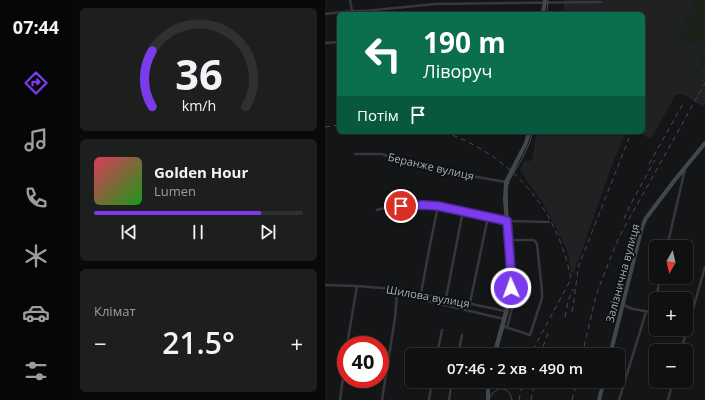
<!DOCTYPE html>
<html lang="uk">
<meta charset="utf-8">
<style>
body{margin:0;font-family:"Open Sans",sans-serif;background:#1d1e1e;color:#f1f3f6;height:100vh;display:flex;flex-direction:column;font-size:15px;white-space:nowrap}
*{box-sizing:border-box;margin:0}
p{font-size:13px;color:#9b9d9f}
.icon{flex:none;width:22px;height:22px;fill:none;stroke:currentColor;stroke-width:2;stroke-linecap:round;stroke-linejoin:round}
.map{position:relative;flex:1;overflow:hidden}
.side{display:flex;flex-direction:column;gap:8px;padding:8px;background:#080909;width:253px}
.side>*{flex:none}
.banner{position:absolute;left:12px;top:12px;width:308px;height:122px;border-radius:6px;box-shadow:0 1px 3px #0004,0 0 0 1px #2f3030;background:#0b6e4f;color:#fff;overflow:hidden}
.needle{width:26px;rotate:188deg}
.tools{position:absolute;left:324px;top:240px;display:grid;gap:8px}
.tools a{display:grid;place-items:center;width:44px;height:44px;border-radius:6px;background:#0f1010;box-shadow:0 1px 3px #0004,0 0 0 1px #2f3030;font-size:20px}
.speed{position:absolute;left:12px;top:336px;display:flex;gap:8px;font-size:20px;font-weight:700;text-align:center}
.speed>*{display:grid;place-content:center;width:52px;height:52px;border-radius:50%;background:#0f1010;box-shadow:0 1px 3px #0004,0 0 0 1px #2f3030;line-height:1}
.speed .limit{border:6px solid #d22;background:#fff;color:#111}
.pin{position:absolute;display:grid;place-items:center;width:34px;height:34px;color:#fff;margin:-17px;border:2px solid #fff;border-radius:50%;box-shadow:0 1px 4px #0007}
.me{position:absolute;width:44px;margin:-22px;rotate:358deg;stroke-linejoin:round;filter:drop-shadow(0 0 3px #0008)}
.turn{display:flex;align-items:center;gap:14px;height:84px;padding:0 20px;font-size:18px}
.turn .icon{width:52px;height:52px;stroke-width:2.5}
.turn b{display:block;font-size:28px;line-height:34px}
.then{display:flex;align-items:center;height:38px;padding:0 20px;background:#0003;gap:8px;font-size:15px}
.big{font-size:30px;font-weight:600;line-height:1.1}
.side .card{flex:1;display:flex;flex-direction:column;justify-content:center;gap:6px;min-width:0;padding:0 14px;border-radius:6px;background:#1d1e1e}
.side .dial{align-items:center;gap:0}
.dial svg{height:104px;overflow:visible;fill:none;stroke:#2f3030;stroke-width:7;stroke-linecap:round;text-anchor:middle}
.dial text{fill:#f1f3f6;stroke:none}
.song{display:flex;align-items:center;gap:12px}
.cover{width:48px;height:48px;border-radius:6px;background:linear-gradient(135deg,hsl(350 70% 55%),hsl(120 70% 35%))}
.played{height:4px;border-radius:2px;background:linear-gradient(90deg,#7c3aed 80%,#2f3030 80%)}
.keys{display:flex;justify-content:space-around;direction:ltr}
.heat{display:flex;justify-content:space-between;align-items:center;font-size:22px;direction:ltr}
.trip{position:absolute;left:80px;top:348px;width:220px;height:40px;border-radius:6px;background:#0f1010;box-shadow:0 1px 3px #0004,0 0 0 1px #2f3030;font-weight:600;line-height:40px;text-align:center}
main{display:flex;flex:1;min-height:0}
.menu{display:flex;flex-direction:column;width:72px;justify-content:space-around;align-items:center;background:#060606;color:#9b9d9f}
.menu .icon{width:28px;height:28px}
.menu .current{color:#7c3aed}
.menu b{font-size:18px;color:#f1f3f6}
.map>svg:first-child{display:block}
</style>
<main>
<nav class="menu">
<b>07:44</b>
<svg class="icon current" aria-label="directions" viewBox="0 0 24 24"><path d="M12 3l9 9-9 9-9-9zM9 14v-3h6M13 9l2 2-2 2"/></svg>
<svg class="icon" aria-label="music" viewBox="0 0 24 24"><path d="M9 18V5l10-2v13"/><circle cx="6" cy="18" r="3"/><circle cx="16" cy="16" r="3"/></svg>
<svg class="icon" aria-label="phone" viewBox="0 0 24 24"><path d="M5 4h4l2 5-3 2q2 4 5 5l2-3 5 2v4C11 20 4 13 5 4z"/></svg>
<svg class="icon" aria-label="climate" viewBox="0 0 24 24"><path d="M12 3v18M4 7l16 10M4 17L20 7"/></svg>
<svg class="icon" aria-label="car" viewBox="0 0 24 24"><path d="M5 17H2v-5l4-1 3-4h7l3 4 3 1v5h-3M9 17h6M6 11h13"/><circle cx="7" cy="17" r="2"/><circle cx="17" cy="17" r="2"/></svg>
<svg class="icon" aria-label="filters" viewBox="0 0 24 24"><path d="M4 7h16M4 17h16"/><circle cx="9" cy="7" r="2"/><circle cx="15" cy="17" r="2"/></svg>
</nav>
<section class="side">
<div class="card dial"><svg viewBox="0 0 100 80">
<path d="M14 69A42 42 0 1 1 86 69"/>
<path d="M14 69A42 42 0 0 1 14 26" stroke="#7c3aed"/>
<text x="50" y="56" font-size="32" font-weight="700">36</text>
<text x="50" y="72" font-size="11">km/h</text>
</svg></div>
<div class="card">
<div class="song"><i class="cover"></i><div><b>Golden Hour</b><p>Lumen</p></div></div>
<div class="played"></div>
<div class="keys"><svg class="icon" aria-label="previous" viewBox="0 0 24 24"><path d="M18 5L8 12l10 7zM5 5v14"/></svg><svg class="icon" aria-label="pause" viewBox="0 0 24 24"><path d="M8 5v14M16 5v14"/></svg><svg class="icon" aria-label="next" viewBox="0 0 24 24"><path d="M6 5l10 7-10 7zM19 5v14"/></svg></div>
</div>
<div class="card"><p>Клімат</p>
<div class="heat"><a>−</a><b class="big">21.5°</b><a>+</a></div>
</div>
</section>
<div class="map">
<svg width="380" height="400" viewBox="0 0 380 400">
<rect width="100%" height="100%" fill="#141516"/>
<!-- built -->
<g fill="#202123">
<path d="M239,0H371L354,37L380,48V52L369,77L376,70L380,63V102L378,107L360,95L351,94L326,139L312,132H318V14H238Z"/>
<path d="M212,132H301L286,168L249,273L246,272L243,252L219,205L195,170L199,160L204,161L207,160Z"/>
</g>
<!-- green -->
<g fill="#1a221a">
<path d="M371,0H380V48L354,37Z"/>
<path d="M380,52V63L376,70L368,79Z"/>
</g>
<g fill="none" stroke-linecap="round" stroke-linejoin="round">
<!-- street -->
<g stroke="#35373c" stroke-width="2.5">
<path d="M25,0L27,11"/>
<path d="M0,14L27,11H40L110,4L276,2"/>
<path d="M0,43L14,42"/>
<path d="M318,90L320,91"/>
<path d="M30,154H56L72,159L146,176L181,182"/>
<path d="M52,210L64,207L99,205L113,206L182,221L224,222"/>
<path d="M342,247L360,169"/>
<path d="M0,285L32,286L68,289L70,288L180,311"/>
<path d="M96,293L105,245L113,206"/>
<path d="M121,298L138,211"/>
<path d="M332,299V294L335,277"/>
<path d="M145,303L163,217"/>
<path d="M298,305L308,309L331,313"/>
<path d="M326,312L330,307L331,303"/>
<path d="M361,318L365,319"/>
<path d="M177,326L205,335L217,298V291L212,244L210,241L207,240H188"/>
<path d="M182,328L190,297L191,287L186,221"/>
<path d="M22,345L32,286"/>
<path d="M356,351L380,267"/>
<path d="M112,355L117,330"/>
<path d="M133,355L137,335"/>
<path d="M15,400L21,355"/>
<path d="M57,400L70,318L72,294L179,319"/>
<path d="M104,400L107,381"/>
<path d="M124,400L127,381"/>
<path d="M294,400L321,312"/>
<path d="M343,400L348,381"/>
</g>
<!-- secondary -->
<g stroke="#43464c" stroke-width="4">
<path d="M218,14L220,0"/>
<path d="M169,355L183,304L186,288L185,260L180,200L181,182L201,143L204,132"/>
<path d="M285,355L317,227L321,218L349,181L380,143"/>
<path d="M163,400V381"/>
<path d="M274,400L279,381"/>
</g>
<!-- tram -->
<g stroke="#484b51" stroke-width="1">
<path d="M222,14L223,0"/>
<path d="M171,355L184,308L188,284L187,263L183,221L182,188L185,179L197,159L205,142L207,132"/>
<path d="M168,381L172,384L182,387"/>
<path d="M165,397C171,385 185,386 187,400"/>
</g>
<!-- rail -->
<g stroke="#484b51" stroke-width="1" stroke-dasharray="5 4" stroke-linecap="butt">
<path d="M0,127L14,125"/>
<path d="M119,132C186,155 233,209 246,279L205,355"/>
<path d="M324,164L359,102"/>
<path d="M299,219L304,207L330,160"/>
<path d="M247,312C250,296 251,281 254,265L304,138"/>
<path d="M240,317L243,301L248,289"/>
<path d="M215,355L223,333"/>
<path d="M257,355L271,296L276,282L294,237L380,83"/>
<path d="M194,400L198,381"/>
<path d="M206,400L210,381"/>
<path d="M247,400L252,381"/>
</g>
</g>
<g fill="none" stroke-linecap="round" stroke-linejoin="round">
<defs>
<path id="route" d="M76,206L99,205L113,206L182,221L185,260L186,288"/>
</defs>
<!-- route casing -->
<use href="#route" stroke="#51269a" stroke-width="10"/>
<!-- route -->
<use href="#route" stroke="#7c3aed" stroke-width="7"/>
</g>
<g text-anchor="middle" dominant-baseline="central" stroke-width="4" stroke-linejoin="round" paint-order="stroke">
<!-- street labels -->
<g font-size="11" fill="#a5adb7" stroke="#0f1011">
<text transform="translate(106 166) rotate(13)">Беранже вулиця</text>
<text transform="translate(297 273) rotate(-75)">Залізнична вулиця</text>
<text transform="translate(103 296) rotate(10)">Шилова вулиця</text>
</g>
</g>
</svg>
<div class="tools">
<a><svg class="needle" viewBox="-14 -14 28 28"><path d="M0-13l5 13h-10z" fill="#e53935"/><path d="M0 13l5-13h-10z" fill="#9b9d9f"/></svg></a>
<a>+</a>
<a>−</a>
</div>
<div class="speed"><div class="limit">40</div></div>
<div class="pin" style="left:76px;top:206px;background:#d93025"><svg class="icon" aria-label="arrive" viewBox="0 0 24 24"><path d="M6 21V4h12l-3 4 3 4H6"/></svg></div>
<svg class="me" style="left:186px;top:288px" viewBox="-20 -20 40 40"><circle r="17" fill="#7c3aed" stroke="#fff" stroke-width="3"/><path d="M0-11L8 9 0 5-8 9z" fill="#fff"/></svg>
<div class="trip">07:46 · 2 хв · 490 m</div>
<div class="banner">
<div class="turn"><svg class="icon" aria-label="left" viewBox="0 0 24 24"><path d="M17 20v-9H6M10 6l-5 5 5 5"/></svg><div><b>190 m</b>Ліворуч</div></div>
<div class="then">Потім<svg class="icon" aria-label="arrive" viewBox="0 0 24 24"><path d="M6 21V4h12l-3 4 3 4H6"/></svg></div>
</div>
</div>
</main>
